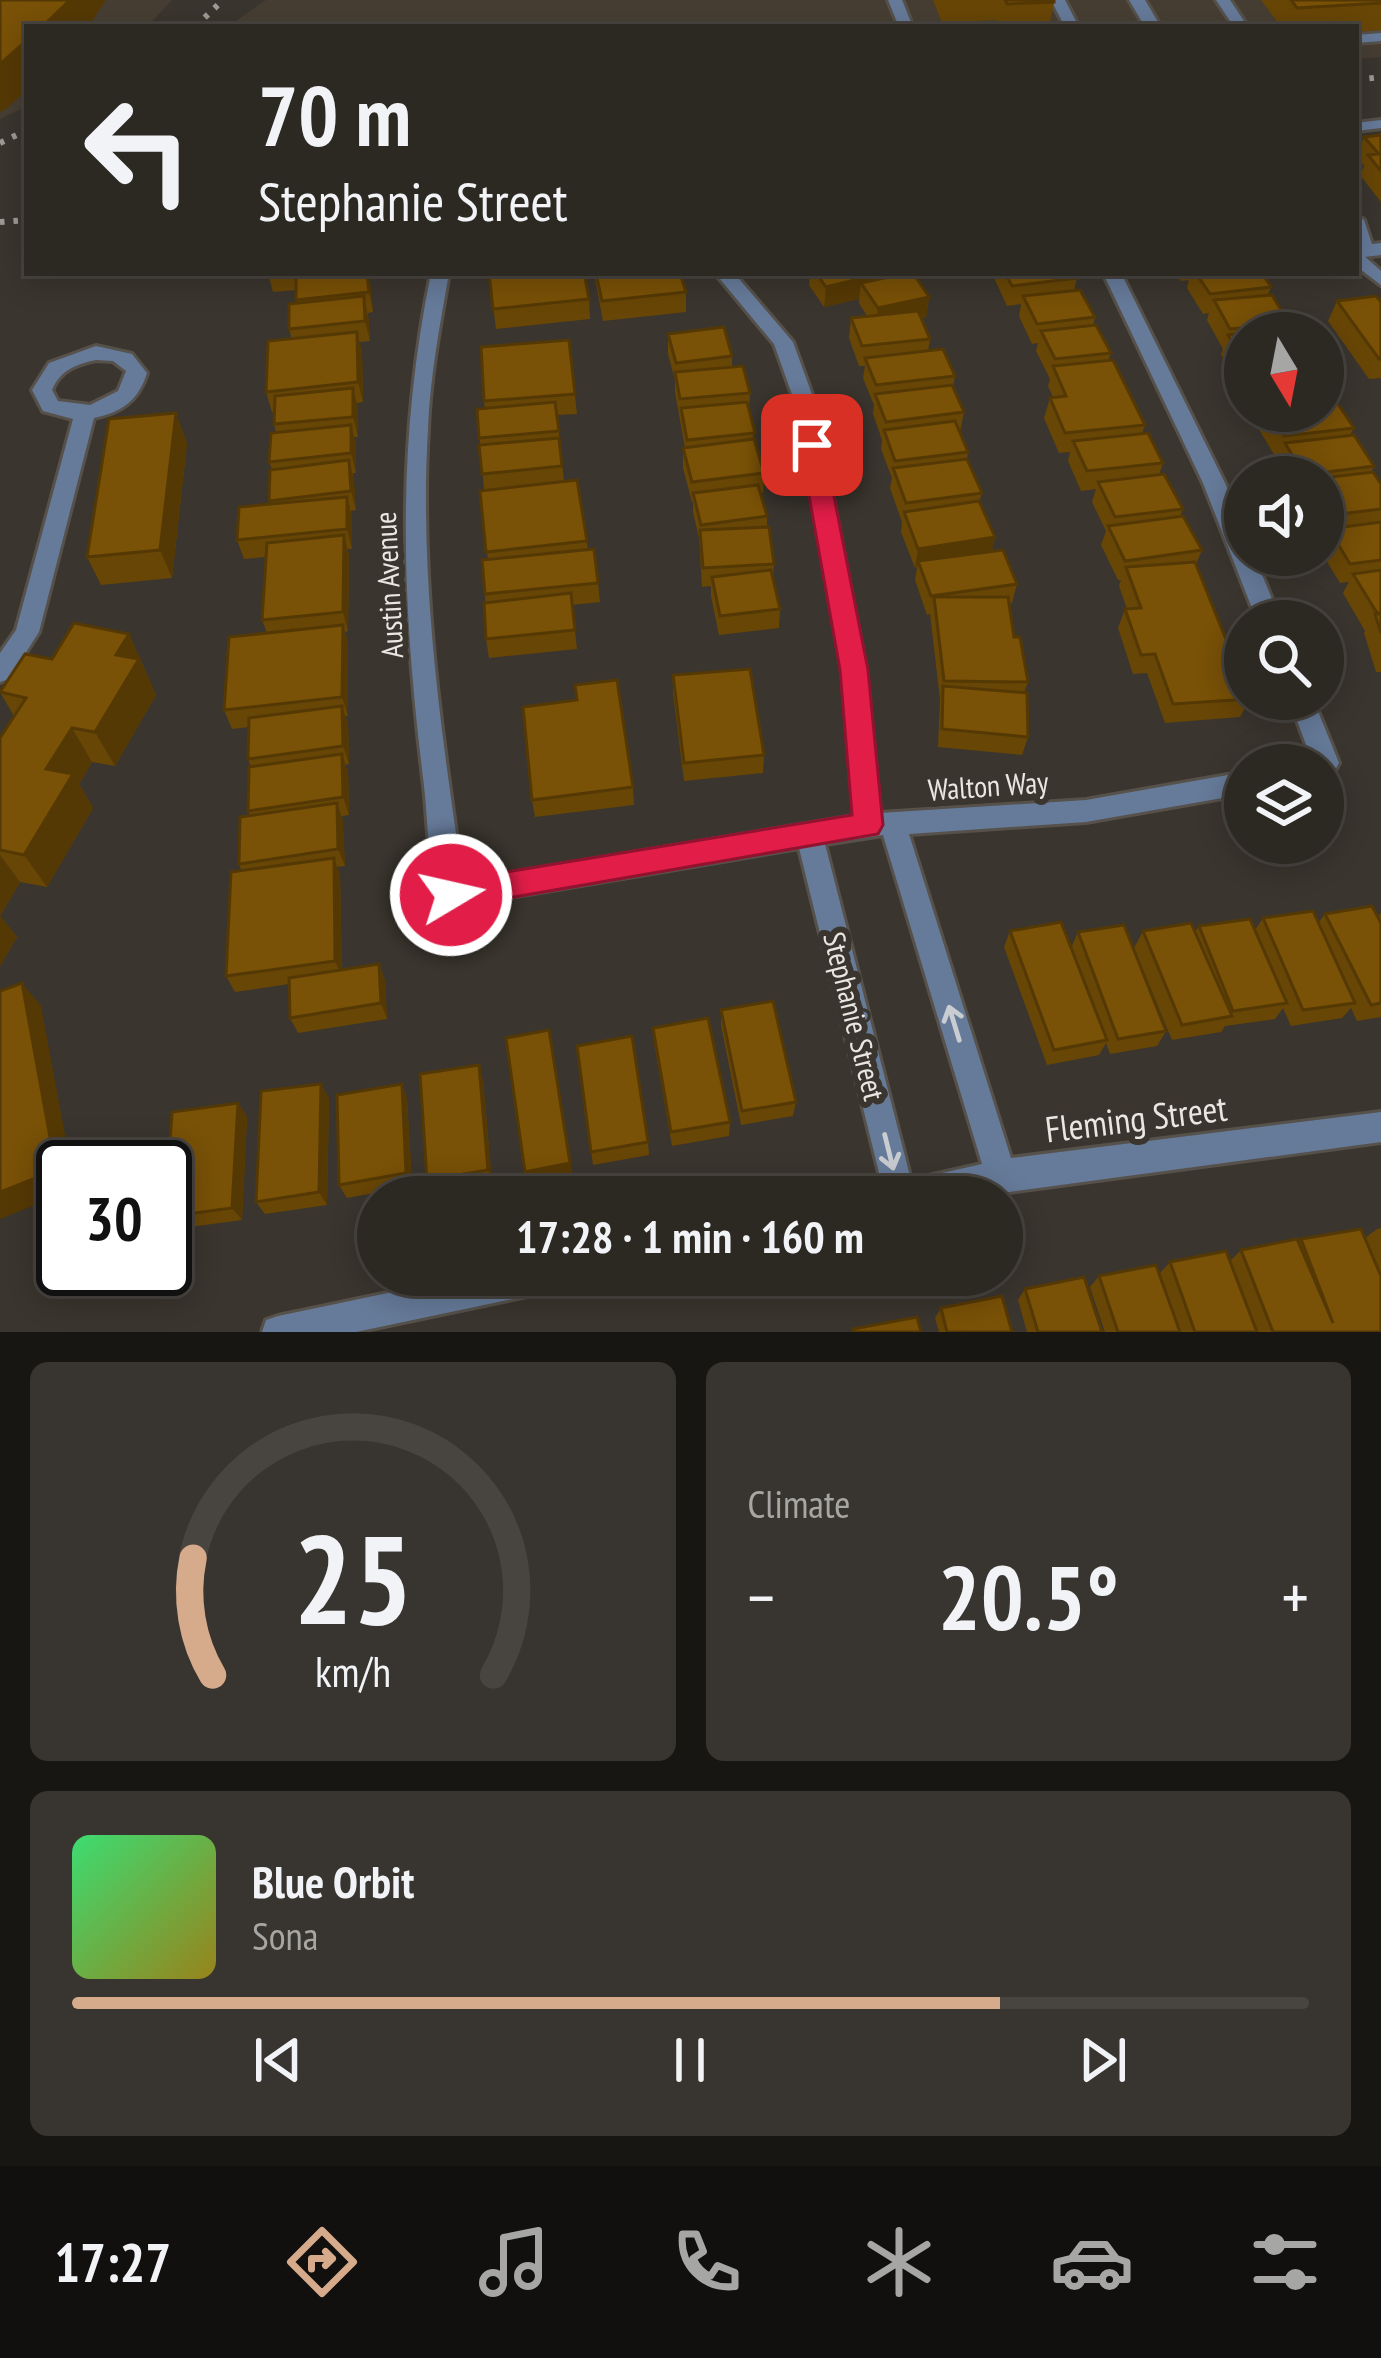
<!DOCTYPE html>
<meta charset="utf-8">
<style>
body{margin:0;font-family:"PT Sans Narrow",sans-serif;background:#38342f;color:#f1f3f6;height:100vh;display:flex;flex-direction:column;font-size:45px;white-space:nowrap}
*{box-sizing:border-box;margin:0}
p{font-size:39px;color:#a6a6a5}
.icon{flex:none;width:66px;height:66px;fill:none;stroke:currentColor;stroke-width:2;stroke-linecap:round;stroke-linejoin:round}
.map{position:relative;height:1332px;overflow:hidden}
.details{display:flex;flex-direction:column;gap:30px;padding:30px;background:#181613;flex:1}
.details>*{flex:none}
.banner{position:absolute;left:24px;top:24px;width:1335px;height:252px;border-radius:0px;box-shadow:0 6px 30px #0003,0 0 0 3px #484440;background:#2c2822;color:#f1f3f6;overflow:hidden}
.needle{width:78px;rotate:170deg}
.buttons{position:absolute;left:1224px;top:312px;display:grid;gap:24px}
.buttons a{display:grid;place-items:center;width:120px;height:120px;border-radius:50%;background:#2c2822;box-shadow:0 6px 30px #0003,0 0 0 3px #484440;font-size:60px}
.speed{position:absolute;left:36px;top:1140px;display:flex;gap:24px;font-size:60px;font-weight:700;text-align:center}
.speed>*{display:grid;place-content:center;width:156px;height:156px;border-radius:50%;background:#2c2822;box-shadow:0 6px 30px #0003,0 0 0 3px #484440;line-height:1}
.speed .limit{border:6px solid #111;border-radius:18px;background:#fff;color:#111}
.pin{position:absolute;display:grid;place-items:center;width:102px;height:102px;color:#fff;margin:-51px;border-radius:24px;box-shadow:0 6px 18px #0006}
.me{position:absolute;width:132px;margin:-66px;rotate:81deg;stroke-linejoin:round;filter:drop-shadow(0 0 9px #0008)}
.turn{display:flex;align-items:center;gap:42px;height:252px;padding:0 36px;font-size:54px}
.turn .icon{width:156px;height:156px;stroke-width:2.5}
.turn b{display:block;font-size:84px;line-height:102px}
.big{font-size:90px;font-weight:700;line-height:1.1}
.details .card{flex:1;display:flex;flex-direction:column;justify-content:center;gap:18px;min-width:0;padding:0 42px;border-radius:18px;background:#38342f}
.details .dial{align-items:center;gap:0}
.dial svg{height:312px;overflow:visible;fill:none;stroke:#484440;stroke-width:7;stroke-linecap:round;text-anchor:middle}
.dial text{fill:#f1f3f6;stroke:none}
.song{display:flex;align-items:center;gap:36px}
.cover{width:144px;height:144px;border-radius:18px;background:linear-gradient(135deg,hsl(140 70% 55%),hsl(50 70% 35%))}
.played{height:12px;border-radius:6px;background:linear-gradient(90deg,#d6ab8b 75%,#484440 75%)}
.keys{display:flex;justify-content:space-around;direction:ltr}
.heat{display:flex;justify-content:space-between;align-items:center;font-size:66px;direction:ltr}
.details .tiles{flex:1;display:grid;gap:30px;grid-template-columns:1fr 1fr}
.card:last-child{grid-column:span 2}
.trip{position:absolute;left:357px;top:1176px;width:666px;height:120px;border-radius:60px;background:#2c2822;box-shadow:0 6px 30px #0003,0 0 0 3px #484440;font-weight:700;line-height:120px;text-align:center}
.menu{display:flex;height:192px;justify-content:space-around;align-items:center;background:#12100e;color:#a6a6a5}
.menu .icon{width:84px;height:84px}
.menu .active{color:#d6ab8b}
.menu b{font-size:54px;color:#f1f3f6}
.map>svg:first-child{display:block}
</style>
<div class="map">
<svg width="1381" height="1332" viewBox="0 0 1381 1332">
<rect width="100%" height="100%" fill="#3a352e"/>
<!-- built -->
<g fill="#473e33">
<path d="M0,0H172L147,27H27V106L0,119Z"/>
<path d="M266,0H1381V57L1356,59V27H227Z"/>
</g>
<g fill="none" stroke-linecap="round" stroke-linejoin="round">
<defs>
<g id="service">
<path d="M888,0H902L913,27H899Z"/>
<path d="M1051,0H1065L1079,27H1065Z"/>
<path d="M1216,0H1230L1248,27H1234Z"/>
<path d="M1381,33V41L1356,43V35Z"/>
<path d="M1381,120V128L1356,131V123Z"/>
<path d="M1356,215L1364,220L1374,250L1362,254L1381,271V285L1356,266V252L1360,253L1356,244Z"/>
</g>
<g id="minor">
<path d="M1129,0H1145L1161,27H1145Z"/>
<path d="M1381,243V255L1356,258V246Z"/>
<path d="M431,273H449C440,325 430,376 428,429C419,580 441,732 463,881L854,816L842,670L794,400L774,344L715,273H734L793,342L814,400L866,670L880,813L1086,800L1245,772V794L1086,822L909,834L1011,1158L1381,1112V1142L971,1197H885L799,848L451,907L441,903C428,874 428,819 424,786C402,607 395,450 431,273ZM883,835L982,1164L911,1180L825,844Z"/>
<path d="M1103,273H1121L1225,483L1245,533V555H1254L1281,621H1257L1203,483Z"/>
<path d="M96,346L132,354L147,373C138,401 122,412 94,418L39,632L9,679L0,682V653L16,630L73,419L43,411L32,390L49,363ZM96,360L113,361L126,371L118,391L90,405L58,401L52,390C60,370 77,364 96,360Z"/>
<path d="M1289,699H1313L1339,763L1335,770L1323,774V765H1307L1311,758Z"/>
<path d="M474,1275H567L562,1286L551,1291L356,1332H262L266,1320L278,1316Z"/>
</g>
</defs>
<!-- service casing -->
<use href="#service" stroke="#56514b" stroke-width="6"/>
<!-- minor casing -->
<use href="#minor" stroke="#56514b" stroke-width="6"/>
<!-- service -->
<use href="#service" fill="#667b9a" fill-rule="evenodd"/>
<!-- minor -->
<use href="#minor" fill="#667b9a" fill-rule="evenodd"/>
<!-- rail -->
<g stroke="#9e9a95" stroke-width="6" stroke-dasharray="4.5 9" stroke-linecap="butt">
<path d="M195,27L223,0"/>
<path d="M1356,80L1381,77"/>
<path d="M0,143L27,130"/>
<path d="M0,222L27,220"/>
</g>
</g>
<!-- wall -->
<g fill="#684606">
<path d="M933,0H1054V2L1049,27H999L996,20L942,23Z"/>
<path d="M1261,0H1381V30L1356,32V27H1281Z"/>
<path d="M1381,135V202L1360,175L1364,166L1356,157L1364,137Z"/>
<path d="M268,273H368L373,312L368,313L370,341L359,342L362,352L363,402L357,403L358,437H354L356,445V473H353L356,510L351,511L352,549H347L349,555L348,631L345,632L348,644V716H345L348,724L349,764L345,765L348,772L349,815L342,816L345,866L337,867L340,875L342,970L379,964L385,980L387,1019L298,1033L290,1018L289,984L235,992L226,976L242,871L239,864L250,815L248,811L251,767L248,759L249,727L232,729L224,710L267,633L262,620L266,557L244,559L237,540L271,504L272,469L269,462L276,432L274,424V412H272L266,392L292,339L289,329L297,303L296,290L273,292Z"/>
<path d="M489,273L589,299L590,319L496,329Z"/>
<path d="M594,273H680L686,292V312L603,321Z"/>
<path d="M797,273H884L929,297L926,317L921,318L930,339L928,351L955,376L953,386L964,412L960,432L968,452L967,459L982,493L979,502L992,551L1017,584L1012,603H1009L1014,637L1028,682L1024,693L1028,737L1022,755L938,747L940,699L930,614L927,615L915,580L917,568H915L901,532L902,522L890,488L892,478L881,449L882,440L873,414L874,405L863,378L865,366H859L849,338L851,318L867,316L859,303V299L824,307L809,285L810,274L799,276Z"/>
<path d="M981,273H1074L1077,278L1074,291L1095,317L1093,325L1111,353L1108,361L1145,425L1142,433L1163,463L1159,475L1183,509L1180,516L1202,550L1196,564L1250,699L1240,717L1165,723L1147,673L1133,674L1118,628L1125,609H1127L1119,586L1121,580H1118L1101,545L1106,531L1092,502L1096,489L1081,491L1068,461L1070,452L1059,453L1044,418L1050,398L1053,397L1048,386L1050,379L1036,351L1038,343L1032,344L1019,316L1021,304L1007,306L995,280L996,275L983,277Z"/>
<path d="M1176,273H1262L1271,287L1268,295L1289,323L1287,329L1245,333V410L1234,390L1237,383L1221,355L1223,349L1207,320L1209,313L1203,314L1187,288L1189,280L1181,281Z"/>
<path d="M1337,301L1381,302V378L1369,379L1328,321Z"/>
<path d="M668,334L732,356V367L750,393L749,410L754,440L764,473L763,493H761L767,516V527L774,564L773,578L780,609L779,628L719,635L711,596V586L702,587L699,538L693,512V502H692L683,468V448H685L675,392V380L668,354Z"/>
<path d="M569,340L577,414L557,415L564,481L577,480L588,550L598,583L600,602L572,605L577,649L489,658L486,639L485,594L488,560L480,491L484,490L477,409L485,408L484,401Z"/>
<path d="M1323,381L1329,391L1326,399L1354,428L1350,435L1374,466L1371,472L1381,484V672H1376L1364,633L1365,631L1343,593L1349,582L1340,583L1323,555V540L1326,534L1323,535V477H1285L1276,463L1280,456H1275L1257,426L1261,417L1250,418L1246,411H1323Z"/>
<path d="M187,443L172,578L101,585L87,557Z"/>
<path d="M129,634L156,695L115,766L92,762L79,784L93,808L47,887L20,882L0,916L17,937L0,966V738L14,716L0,692L52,659Z"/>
<path d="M673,675L764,755L763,773L684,781L673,693Z"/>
<path d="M577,700L633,787L634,805L535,817L532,800Z"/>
<path d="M1381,913V1017L1357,1021L1351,1008L1342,1018L1291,1026L1283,1008L1275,1019L1225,1026L1221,1032L1172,1040L1134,948L1143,931L1195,932L1199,926L1255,930L1263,918L1318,923L1325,914L1378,917Z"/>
<path d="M1010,931L1071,948L1078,932L1166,1031L1157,1046L1110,1054L1106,1043L1099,1055L1047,1065L1004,947Z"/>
<path d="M721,1010L796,1102L793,1116L741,1125L721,1025Z"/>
<path d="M653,1028L730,1122L729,1136L672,1146L654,1043Z"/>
<path d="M577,1046L648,1142L649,1155L593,1165Z"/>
<path d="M483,1080L492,1183L433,1193L427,1180Z"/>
<path d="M402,1084L407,1099L412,1186L347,1198L339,1185Z"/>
<path d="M329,1098L327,1205L265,1214L256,1202Z"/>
<path d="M238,1103L247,1117L242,1220L175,1229L165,1219V1197Z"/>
<path d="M1381,1228V1332H1180L1159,1274L1170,1262H1229L1241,1250L1298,1242L1301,1239L1365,1238L1377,1229Z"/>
<path d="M1099,1276L1180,1332H1105L1090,1287Z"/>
<path d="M1025,1289L1102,1332H1027L1018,1300Z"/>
<path d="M941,1308L1012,1332H939L935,1318Z"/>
</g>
<!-- shaded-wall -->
<g fill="#553905">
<path d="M70,0H106L88,27H42Z"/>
<path d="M27,40V90L6,109L0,112V64Z"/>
<path d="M368,273L371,288L373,312L369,292Z"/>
<path d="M884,273H892L889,291L861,283L859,299L824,307L826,287Z"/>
<path d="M364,296L368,316L370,341L365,321Z"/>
<path d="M929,297L926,317L875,328L878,308Z"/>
<path d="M357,332L362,352L363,402L358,382Z"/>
<path d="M353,388L358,408V437L353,417Z"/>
<path d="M176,413L187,443L172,578L160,550Z"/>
<path d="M351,425L356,445V473L351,453Z"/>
<path d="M349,460L354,480L356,510L351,491Z"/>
<path d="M347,497L352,517V549L347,529Z"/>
<path d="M344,535L349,555L348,631L343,612Z"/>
<path d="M995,537L991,556L918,561L917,568H915L918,549Z"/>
<path d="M343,625L348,644V716L342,697Z"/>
<path d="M129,634L156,695L115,766L95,732L116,655Z"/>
<path d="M342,706L348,724L349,764L343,746Z"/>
<path d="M72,728L92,762L79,784L93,808L47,887L24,855L46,769Z"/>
<path d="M342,754L348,772L349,815L343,797Z"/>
<path d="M337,803L343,821L345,866L338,849Z"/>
<path d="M0,855L20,882L0,916L17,937L0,966Z"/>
<path d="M334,858L340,875L342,977L335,961Z"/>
<path d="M379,964L385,980L387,1019L381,1003Z"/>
<path d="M22,983L41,1006L71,1167H63V1194L0,1219V1192Z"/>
<path d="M549,1030L573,1176L528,1185L525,1172Z"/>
<path d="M479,1065L483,1080L492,1183L488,1170Z"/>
<path d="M321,1084L329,1098L327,1205L319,1192Z"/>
<path d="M402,1084L407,1099L412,1186L406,1173Z"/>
<path d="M238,1103L247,1117L242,1220L232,1208Z"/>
</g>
<!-- building -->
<g fill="#795107" stroke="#553905" stroke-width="3">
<path d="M0,0H70L42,27H27V40L0,64Z"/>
<path d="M1005,0H1054V2L1007,4Z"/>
<path d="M1291,0H1381V3L1297,8Z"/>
<path d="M1381,135V171L1368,155L1379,154L1364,137Z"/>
<path d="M320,273H367L369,292L296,300V276Z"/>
<path d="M489,273H584L589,299L493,309Z"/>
<path d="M596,273H680L686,292L602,301Z"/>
<path d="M816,273H884L826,287Z"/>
<path d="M907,273H913L929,297L878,308L861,283Z"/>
<path d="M1005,273H1074L1077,278L1012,286Z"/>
<path d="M1196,273H1262L1271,287L1210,294Z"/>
<path d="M1080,290L1095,317L1037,324L1023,296Z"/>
<path d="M1272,295L1289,323L1230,329L1214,300Z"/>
<path d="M364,296L365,321L289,329V304Z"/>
<path d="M1376,296L1381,302V359H1379L1337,301Z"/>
<path d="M918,311L930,339L862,346L851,318Z"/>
<path d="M1096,325L1111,353L1055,359L1041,331Z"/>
<path d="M724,327L732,356L676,363L668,334Z"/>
<path d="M1290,328L1293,333H1246Z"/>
<path d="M357,332L358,382L266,392L268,341Z"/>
<path d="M1245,333V363H1244L1228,335Z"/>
<path d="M569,340L575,394L484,401L481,347Z"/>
<path d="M943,349L955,376L876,385L865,358Z"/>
<path d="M1113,360L1145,425L1065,433L1050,398L1066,396L1053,366Z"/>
<path d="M743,366L750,393L680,399L675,372Z"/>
<path d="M952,385L964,412L886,422L875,394Z"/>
<path d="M353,388V417L274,424L275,396Z"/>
<path d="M1334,398L1354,428L1284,436L1268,411H1323V399Z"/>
<path d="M555,402L559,431L479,438L477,409Z"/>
<path d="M747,402L755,433L687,440L681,408Z"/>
<path d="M176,413L160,550L87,557L109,419Z"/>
<path d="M955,421L968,452L895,461L884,430Z"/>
<path d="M351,425V453L269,462L271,433Z"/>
<path d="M1148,433L1163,463L1087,471L1073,441Z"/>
<path d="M1354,435L1374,466L1304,475L1285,443Z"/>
<path d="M559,438L562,466L482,474L479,445Z"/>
<path d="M754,439L764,473L692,482L683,448Z"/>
<path d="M967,459L982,493L906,503L893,468Z"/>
<path d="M349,460L351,491L269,501L270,470Z"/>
<path d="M1373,472L1381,484V509L1323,516V478Z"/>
<path d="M1164,474L1183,509L1115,517L1098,482Z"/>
<path d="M577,480L587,541L486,552L480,491Z"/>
<path d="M758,485L767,516L701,525L693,493Z"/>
<path d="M347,497V529L237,540L239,507Z"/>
<path d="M979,501L995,537L918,549L904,512Z"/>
<path d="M1183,516L1202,550L1125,561L1108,526Z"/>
<path d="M1381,522V560L1350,564L1329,529Z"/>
<path d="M769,527L774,564L703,568L700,530Z"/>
<path d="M344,535L343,612L262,620L267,543Z"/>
<path d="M594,549L598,583L485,594L482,560Z"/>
<path d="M1003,550L1017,584L931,596L918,561Z"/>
<path d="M1195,562L1245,687V699H1249L1173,704L1155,654L1141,655L1125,609L1141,608L1126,567Z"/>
<path d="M771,570L780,609L720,616L712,577Z"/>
<path d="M1381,570V613H1377L1353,574Z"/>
<path d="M571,593L575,630L486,639L484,603Z"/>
<path d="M934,597H1008L1014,637H1020L1028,682L944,681Z"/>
<path d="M1375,614H1381V633Z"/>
<path d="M74,623L129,634L116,655L139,659L95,732L72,728L46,769L73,774L24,855L0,850V738L26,698L0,692L25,654L52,659Z"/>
<path d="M343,625L342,697L224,710L229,637Z"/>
<path d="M750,669L764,755L684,763L673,675Z"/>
<path d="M617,680L633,787L532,800L523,707L577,700L575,685Z"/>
<path d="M943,686L1027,693L1028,737L942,729Z"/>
<path d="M342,706L343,746L248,759L249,718Z"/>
<path d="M342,754L343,797L248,811L249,767Z"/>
<path d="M337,803L338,849L239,864L240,817Z"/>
<path d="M334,858L335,961L226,976L231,872Z"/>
<path d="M1372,906L1381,923V1003L1371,1005L1325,914Z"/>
<path d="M1313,911L1355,1003L1303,1010L1263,918Z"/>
<path d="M1250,919L1287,1003L1233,1011L1199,926Z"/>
<path d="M1061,922L1107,1040L1054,1050L1010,931Z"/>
<path d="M1191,923L1232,1016L1182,1025L1143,931Z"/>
<path d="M1124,925L1166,1031L1118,1039L1078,932Z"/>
<path d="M379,964L381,1003L290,1018L289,978Z"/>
<path d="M22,983L56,1170L0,1192V991Z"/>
<path d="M773,1001L796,1102L742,1111L721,1010Z"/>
<path d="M708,1018L730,1122L671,1132L653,1028Z"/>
<path d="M549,1030L570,1163L525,1172L506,1038Z"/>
<path d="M632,1036L648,1142L591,1152L577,1046Z"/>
<path d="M479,1065L488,1170L427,1180L420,1074Z"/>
<path d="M321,1084L319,1192L256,1202L261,1091Z"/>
<path d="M402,1084L406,1173L339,1185L337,1095Z"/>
<path d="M238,1103L232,1208L165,1217L172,1112Z"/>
<path d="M1361,1229L1381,1276V1332H1273L1241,1250L1297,1239L1333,1323L1301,1239Z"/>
<path d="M1226,1251L1257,1332H1195L1170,1262Z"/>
<path d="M1156,1265L1180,1332H1118L1099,1276Z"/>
<path d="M1084,1277L1102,1332H1038L1025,1289Z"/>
<path d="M1002,1296L1012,1332H947L941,1308Z"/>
<path d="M917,1317L921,1332H854L853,1329Z"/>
</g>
<!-- one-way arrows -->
<defs><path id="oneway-shaft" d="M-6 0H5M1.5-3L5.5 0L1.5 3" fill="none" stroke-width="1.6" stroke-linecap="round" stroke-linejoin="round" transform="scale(3)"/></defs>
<g stroke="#c9ccd1">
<use href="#oneway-shaft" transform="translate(954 1023) rotate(-107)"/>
<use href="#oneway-shaft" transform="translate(889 1152) rotate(76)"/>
</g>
<!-- route -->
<path fill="#e11d48" stroke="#92132f" stroke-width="3" d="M812,437L824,445L868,670L883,825L878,834L451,908L440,905L436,895L440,885L451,881L852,815L840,670L800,445Z"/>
<g text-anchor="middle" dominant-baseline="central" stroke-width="12" stroke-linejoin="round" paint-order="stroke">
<!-- street labels -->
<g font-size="30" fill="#eae7e3" stroke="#3a352e">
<text transform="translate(388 585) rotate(-93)">Austin Avenue</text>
<text transform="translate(988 785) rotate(-4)">Walton Way</text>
<text transform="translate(855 1016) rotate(76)">Stephanie Street</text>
</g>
<!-- near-street labels -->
<g font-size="36" fill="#eae7e3" stroke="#3a352e">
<text transform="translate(1136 1118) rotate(-7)">Fleming Street</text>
</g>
</g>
</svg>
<div class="buttons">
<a><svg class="needle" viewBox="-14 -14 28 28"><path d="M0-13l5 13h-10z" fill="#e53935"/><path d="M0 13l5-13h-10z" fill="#a6a6a5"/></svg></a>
<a><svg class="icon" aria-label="sound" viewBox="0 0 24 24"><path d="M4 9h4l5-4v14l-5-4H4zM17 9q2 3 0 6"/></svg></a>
<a><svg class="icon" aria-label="search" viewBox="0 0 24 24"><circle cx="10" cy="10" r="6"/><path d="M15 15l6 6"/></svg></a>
<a><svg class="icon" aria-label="layers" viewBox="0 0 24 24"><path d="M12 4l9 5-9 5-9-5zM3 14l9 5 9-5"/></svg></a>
</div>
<div class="speed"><div class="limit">30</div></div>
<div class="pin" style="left:812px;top:445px;background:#d93025"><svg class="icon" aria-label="arrive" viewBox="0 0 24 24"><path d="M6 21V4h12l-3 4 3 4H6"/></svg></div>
<svg class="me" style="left:451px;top:895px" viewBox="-20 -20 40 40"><circle r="17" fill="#e11d48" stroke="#fff" stroke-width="3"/><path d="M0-11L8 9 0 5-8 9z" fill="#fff"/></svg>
<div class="trip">17:28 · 1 min · 160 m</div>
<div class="banner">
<div class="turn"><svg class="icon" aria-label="left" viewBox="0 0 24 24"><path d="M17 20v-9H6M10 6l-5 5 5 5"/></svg><div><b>70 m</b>Stephanie Street</div></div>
</div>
</div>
<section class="details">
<div class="tiles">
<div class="card dial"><svg viewBox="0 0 100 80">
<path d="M14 69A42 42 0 1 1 86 69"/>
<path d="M14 69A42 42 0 0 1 9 39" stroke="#d6ab8b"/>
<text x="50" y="56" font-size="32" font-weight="700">25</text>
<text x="50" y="72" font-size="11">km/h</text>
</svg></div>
<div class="card"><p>Climate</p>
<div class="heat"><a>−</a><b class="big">20.5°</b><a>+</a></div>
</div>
<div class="card">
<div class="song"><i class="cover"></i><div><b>Blue Orbit</b><p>Sona</p></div></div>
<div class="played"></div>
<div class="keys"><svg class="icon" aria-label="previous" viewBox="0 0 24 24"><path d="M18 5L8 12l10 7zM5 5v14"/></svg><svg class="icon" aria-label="pause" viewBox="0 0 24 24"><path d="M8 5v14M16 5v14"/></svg><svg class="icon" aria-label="next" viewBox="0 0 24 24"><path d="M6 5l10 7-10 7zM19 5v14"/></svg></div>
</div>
</div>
</section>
<nav class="menu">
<b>17:27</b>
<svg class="icon active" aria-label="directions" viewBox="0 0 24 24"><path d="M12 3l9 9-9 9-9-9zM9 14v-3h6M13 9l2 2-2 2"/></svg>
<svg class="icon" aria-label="music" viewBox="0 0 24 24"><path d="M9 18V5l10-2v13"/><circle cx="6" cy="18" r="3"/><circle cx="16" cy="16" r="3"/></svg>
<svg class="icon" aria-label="phone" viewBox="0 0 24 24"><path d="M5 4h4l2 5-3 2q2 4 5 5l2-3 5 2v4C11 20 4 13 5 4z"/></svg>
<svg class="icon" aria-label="climate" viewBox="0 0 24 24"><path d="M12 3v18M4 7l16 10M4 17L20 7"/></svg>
<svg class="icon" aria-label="car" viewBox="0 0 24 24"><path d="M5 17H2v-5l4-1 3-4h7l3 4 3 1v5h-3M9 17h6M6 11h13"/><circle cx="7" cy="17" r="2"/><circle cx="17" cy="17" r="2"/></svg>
<svg class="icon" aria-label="filters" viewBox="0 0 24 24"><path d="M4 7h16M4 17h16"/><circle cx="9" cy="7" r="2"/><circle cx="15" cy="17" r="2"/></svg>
</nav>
